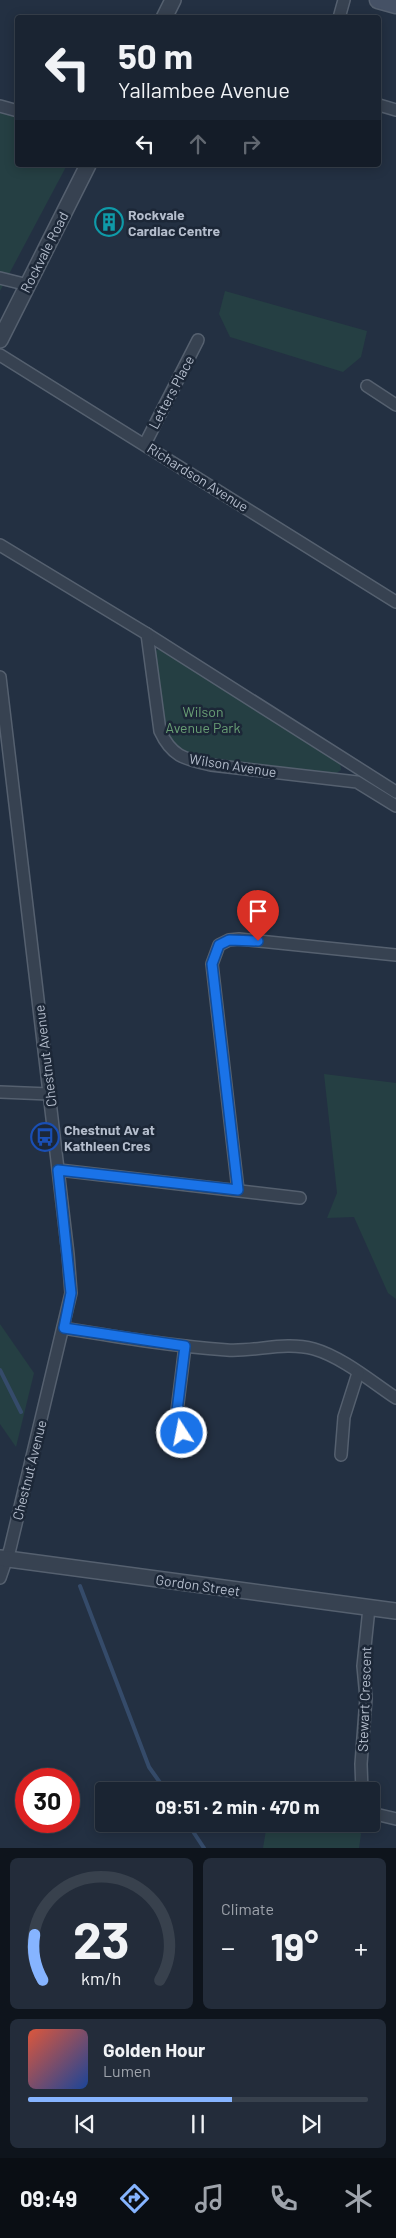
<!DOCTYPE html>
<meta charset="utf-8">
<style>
body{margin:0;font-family:Barlow,sans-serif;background:#232c3a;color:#f1f3f6;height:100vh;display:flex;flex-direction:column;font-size:19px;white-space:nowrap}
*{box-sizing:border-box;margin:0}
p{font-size:16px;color:#9fa4ac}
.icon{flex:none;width:28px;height:28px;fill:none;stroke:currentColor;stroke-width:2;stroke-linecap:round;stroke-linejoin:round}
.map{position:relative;height:1848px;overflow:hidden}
.details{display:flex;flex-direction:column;gap:10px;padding:10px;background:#0e141c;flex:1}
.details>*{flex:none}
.hud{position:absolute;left:15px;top:15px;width:366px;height:152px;border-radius:5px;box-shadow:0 2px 12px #0003,0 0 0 1px #38414d;background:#1a2432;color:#f1f3f6;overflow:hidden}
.speed{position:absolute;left:15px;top:1768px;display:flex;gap:10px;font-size:25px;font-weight:700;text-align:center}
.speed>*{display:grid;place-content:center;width:65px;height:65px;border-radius:50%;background:#1a2432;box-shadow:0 2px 12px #0003,0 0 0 1px #38414d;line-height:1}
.speed .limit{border:8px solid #d22;background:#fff;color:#111}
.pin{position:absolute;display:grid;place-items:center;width:42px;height:42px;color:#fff;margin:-51px -21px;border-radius:50% 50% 50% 0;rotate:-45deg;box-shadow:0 0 5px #0007}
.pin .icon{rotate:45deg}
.me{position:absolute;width:55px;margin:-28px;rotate:349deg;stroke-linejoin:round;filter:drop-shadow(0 0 4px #0008)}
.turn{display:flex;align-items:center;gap:18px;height:105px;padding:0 20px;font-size:22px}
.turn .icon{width:65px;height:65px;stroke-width:2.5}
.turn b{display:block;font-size:35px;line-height:42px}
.lanes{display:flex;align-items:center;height:48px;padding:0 20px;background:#0003;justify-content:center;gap:25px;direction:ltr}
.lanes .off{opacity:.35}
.big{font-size:38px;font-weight:700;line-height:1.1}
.details .widget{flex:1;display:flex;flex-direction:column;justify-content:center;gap:8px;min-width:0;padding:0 18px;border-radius:8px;background:#232c3a}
.details .dial{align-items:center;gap:0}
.dial svg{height:130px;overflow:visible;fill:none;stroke:#38414d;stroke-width:7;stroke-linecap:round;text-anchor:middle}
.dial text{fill:#f1f3f6;stroke:none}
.song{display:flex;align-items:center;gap:15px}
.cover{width:60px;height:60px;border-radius:8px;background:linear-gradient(135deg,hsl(10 70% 55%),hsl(220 70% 35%))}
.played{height:5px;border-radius:2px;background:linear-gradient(90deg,#86b4ff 60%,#38414d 60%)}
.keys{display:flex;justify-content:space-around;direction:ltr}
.heat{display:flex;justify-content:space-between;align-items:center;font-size:28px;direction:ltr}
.details .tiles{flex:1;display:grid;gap:10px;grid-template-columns:1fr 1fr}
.widget:last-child{grid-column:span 2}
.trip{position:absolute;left:95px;top:1782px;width:285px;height:50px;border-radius:5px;background:#1a2432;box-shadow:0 2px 12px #0003,0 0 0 1px #38414d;font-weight:700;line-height:50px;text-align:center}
.tab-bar{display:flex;height:80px;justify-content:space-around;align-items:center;background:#0a0e14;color:#9fa4ac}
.tab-bar .icon{width:35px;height:35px}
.tab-bar .current{color:#86b4ff}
.tab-bar b{font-size:22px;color:#f1f3f6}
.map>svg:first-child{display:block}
</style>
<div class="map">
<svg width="396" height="1848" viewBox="0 0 396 1848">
<rect width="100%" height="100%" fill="#233042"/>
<!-- green -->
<g fill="#253f43">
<path d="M0,102L17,107L18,165H67L0,291Z"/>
<path d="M225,291L367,331L361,357L343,372L230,337L219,314Z"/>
<path d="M159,649H162L340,762L341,770L335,774L209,760L177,750L168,739L163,725L155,657V651Z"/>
<path d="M324,1074L396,1083V1299L388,1293L354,1217L327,1218L337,1193Z"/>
<path d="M0,1324L34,1373L16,1447L0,1424Z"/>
<path d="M267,1824H355L361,1834L359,1848H263Z"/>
</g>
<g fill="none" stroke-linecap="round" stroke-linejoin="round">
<!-- stream -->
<g stroke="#354b6a" stroke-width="4">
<path d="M0,1370L21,1412"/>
<path d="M80,1586L149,1767L166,1791"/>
<path d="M188,1824L204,1848"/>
</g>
<defs>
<g id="minor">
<path d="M339,18L344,0"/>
<path d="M379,105L396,110"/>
<path d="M0,106L18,111"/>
<path d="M0,278L28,285"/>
<path d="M0,355L396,602"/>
<path d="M367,386L396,405"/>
<path d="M145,444L198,340"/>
<path d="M0,545L147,634L396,792"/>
<path d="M147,634L160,731C172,757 185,759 211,765L357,782L396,806"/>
<path d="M0,677L68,1254L71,1293L10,1549L0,1578"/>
<path d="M0,1092L49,1094"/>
<path d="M59,1170L300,1198"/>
<path d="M238,1190L212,964L219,945L229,940L239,939L396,955"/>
<path d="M63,1328C118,1337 172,1346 227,1350C256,1352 284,1341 314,1349C342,1357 372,1382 396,1398"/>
<path d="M182,1433L177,1411L185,1346"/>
<path d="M341,1455L344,1417L358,1373"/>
<path d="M362,1791L361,1764L366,1698L363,1666L369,1608"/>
<path d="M371,1813L396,1819"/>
</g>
<g id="tertiary">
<path d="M164,18L173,0"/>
<path d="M0,340L88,165"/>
<path d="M0,1558L396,1611"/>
</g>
<path id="secondary" d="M378,0L396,5"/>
</defs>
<!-- minor casing -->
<use href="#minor" stroke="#55606f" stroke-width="14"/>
<!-- tertiary casing -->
<use href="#tertiary" stroke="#55606f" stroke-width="18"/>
<!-- secondary casing -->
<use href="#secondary" stroke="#55606f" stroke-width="19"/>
<!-- minor -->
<use href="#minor" stroke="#374251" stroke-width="11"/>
<!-- tertiary -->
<use href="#tertiary" stroke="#374251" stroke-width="15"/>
<!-- secondary -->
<use href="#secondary" stroke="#455165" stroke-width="16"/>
</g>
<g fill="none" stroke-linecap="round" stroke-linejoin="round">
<defs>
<path id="route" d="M182,1433L177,1411L185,1346L64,1328L71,1293L58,1170L238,1190L212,964L219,945L229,940L258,941"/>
</defs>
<!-- route casing -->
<use href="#route" stroke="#114b97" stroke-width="12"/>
<!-- route -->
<use href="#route" stroke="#1a73e8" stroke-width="9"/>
</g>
<!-- icons -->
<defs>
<symbol id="building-ring" viewBox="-11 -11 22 22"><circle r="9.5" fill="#1c2737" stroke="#0f9aa8" stroke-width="1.5"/><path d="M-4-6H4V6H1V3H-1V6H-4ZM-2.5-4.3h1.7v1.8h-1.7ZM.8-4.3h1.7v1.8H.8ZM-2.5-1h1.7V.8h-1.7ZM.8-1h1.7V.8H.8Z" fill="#0f9aa8"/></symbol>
<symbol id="bus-ring" viewBox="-11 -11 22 22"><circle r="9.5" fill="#1c2737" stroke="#1a4fb4" stroke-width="1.5"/><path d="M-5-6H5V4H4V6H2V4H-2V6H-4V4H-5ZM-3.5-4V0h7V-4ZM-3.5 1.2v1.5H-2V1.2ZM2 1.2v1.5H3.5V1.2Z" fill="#1a4fb4"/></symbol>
</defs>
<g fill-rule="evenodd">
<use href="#building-ring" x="93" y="206" width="32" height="32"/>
<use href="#bus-ring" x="29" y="1121" width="32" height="32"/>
</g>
<g text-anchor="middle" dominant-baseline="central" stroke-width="5" stroke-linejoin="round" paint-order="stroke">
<!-- poi labels -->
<g font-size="14" font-weight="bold" fill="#b4bdcc" stroke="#1c2737" text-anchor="start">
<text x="128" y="214">Rockvale<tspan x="128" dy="16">Cardiac Centre</tspan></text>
<text x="64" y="1129">Chestnut Av at<tspan x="64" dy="16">Kathleen Cres</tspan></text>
</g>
<!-- street labels -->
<g font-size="14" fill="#b4bdcc" stroke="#1c2737">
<text transform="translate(44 252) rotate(-63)">Rockvale Road</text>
<text transform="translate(171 392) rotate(-62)">Letters Place</text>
<text transform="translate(198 477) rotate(32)">Richardson Avenue</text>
<text transform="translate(233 765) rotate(9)">Wilson Avenue</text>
<text transform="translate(45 1056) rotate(-97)">Chestnut Avenue</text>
<text transform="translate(29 1470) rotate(-76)">Chestnut Avenue</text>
<text transform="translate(198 1585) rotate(8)">Gordon Street</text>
<text transform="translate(364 1699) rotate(-88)">Stewart Crescent</text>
</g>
<!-- park labels -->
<g font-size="14" fill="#699f75" stroke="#1c2737">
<text x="203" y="711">Wilson<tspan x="203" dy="16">Avenue Park</tspan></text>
</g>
</g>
</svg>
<div class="speed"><div class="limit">30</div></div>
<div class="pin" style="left:258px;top:941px;background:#d93025"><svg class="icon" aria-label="arrive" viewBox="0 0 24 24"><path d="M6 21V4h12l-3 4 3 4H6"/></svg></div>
<svg class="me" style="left:182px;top:1433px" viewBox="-20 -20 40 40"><circle r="17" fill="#1a73e8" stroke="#fff" stroke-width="3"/><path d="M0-11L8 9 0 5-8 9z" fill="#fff"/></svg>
<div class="trip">09:51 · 2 min · 470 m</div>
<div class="hud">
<div class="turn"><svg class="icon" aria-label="left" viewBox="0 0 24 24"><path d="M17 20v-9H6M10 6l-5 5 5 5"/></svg><div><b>50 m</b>Yallambee Avenue</div></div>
<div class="lanes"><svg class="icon" aria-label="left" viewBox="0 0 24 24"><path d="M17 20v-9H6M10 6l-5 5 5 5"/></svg><svg class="icon off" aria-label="ahead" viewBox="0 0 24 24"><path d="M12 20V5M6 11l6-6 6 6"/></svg><svg class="icon off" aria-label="right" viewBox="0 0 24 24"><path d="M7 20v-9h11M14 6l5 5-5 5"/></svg></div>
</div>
</div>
<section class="details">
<div class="tiles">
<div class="widget dial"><svg viewBox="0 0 100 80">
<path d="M14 69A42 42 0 1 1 86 69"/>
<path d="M14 69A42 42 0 0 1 9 41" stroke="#86b4ff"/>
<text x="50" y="56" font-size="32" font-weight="700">23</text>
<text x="50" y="72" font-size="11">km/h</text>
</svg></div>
<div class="widget"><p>Climate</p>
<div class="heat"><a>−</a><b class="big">19°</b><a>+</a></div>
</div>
<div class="widget">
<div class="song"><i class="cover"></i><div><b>Golden Hour</b><p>Lumen</p></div></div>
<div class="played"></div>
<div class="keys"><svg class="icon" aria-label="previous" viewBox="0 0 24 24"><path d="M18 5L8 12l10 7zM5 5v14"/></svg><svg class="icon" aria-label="pause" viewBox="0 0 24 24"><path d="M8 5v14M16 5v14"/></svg><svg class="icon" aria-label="next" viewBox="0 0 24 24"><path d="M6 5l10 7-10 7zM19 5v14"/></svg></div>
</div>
</div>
</section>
<nav class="tab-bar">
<b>09:49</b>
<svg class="icon current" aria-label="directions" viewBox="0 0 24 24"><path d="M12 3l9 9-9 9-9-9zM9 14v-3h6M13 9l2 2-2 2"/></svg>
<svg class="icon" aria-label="music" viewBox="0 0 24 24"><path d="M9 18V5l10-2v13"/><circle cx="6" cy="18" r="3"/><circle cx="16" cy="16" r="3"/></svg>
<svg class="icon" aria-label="phone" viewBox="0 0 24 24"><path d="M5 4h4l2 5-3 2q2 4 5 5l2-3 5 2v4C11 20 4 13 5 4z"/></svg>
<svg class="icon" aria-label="climate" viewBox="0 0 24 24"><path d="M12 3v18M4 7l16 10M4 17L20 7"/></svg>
</nav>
